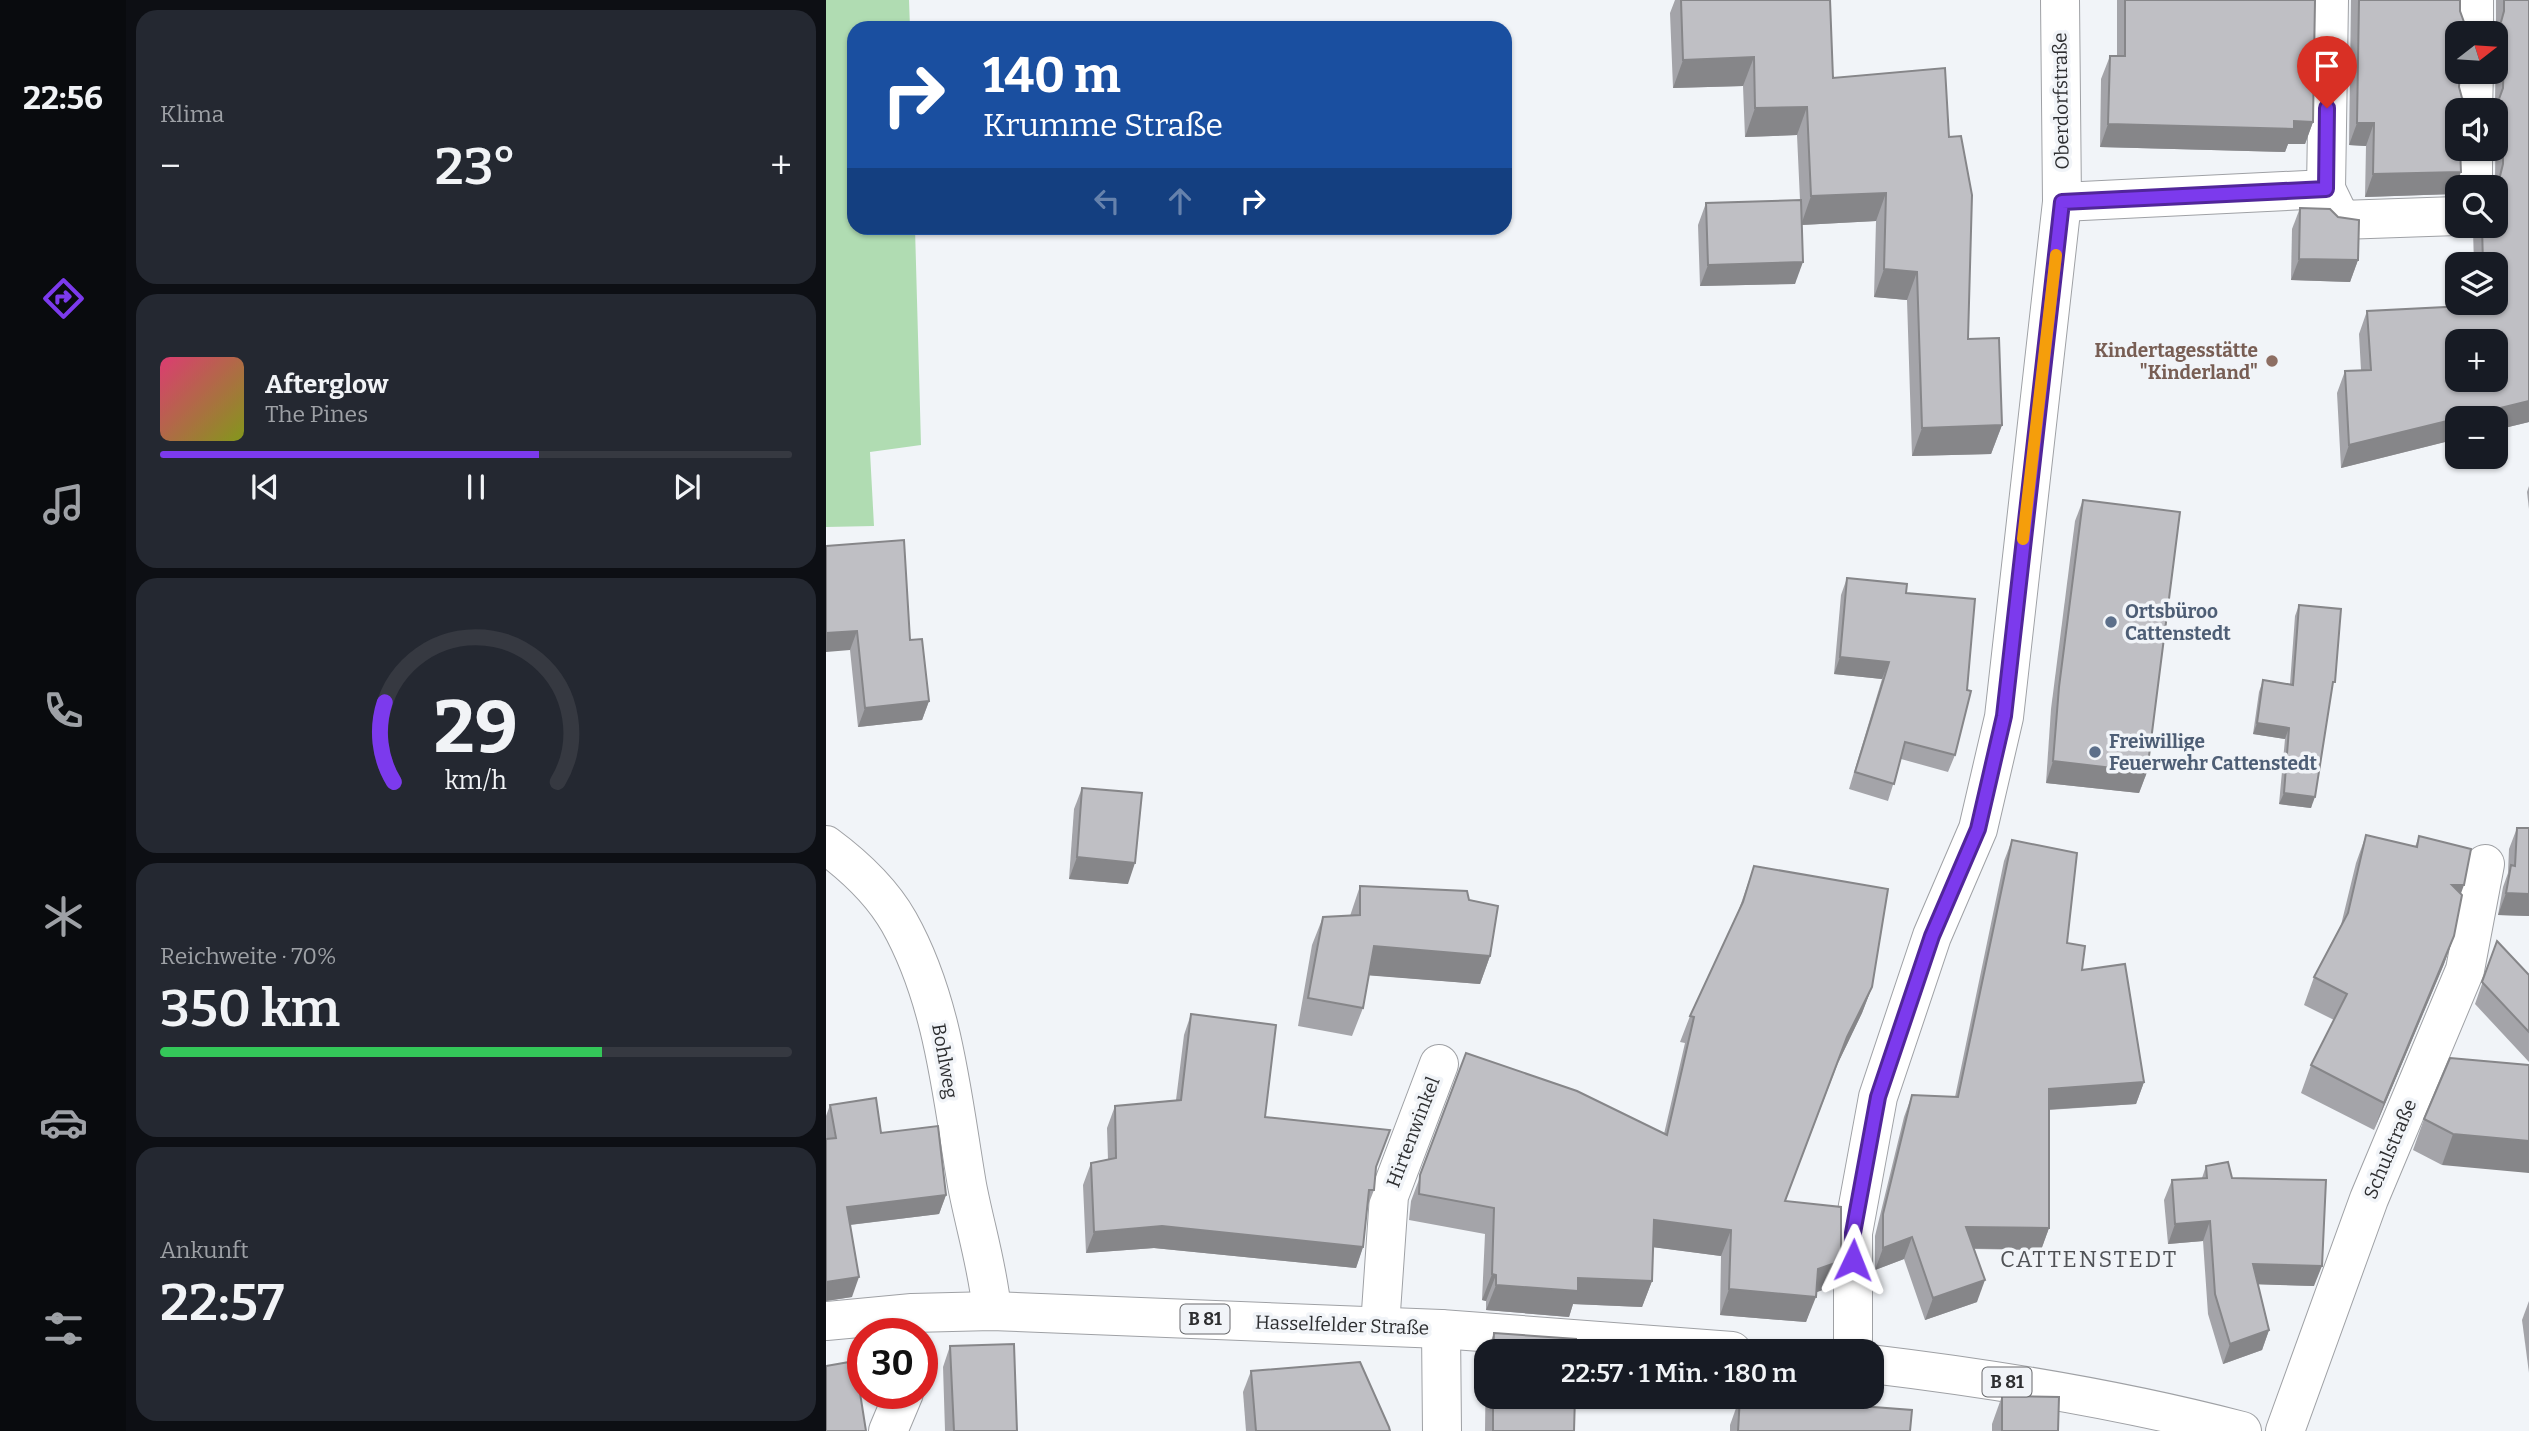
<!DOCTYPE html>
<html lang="de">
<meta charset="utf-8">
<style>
body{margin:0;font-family:Bitter,serif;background:#242831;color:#f1f3f6;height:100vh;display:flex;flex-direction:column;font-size:26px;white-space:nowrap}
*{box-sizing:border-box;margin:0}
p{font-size:23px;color:#9ea1a6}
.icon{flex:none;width:38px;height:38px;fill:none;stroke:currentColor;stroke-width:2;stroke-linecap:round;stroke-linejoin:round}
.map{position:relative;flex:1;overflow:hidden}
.panel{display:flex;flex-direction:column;gap:10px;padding:10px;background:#0d0f14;width:700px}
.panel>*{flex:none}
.guide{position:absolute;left:21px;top:21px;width:665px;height:214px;border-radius:21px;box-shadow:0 2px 5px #0004;background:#1a4fa0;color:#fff;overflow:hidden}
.needle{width:46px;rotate:73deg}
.tools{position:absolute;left:1619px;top:21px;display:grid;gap:14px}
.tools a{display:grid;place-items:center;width:63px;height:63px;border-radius:14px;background:#171b24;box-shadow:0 2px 5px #0004;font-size:35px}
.speed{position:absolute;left:21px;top:1318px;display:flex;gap:14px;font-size:35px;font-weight:700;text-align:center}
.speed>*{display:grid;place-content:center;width:91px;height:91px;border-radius:50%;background:#171b24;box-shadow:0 2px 5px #0004;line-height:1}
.speed .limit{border:10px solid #d22;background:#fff;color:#111}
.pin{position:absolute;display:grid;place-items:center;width:60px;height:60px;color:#fff;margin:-72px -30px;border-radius:50% 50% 50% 0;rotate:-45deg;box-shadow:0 0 7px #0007}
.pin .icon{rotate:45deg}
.me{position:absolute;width:77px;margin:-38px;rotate:2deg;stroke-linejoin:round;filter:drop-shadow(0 0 5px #0008)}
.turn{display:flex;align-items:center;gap:24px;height:147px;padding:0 21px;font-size:32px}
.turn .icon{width:91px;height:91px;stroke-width:2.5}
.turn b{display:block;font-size:49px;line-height:60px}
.lanes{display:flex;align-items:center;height:66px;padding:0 21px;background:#0003;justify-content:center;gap:35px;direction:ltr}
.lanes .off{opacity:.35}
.big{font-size:52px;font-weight:600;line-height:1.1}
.panel .card{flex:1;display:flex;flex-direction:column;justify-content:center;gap:10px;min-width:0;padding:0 24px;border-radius:21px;background:#242831}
.panel .dial{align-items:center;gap:0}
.dial svg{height:182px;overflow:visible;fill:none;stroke:#363941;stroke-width:7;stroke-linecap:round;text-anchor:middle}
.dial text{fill:#f1f3f6;stroke:none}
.song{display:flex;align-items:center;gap:21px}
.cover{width:84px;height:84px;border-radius:10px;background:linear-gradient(135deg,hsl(340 70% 55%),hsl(70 70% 35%))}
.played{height:7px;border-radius:4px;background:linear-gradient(90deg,#7c3aed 60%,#363941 60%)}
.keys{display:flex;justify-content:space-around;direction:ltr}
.heat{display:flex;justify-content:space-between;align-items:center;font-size:38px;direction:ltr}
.charge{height:10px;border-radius:5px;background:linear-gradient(90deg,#34c759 70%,#363941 0)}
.trip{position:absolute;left:648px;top:1339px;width:410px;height:70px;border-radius:21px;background:#171b24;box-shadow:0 2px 5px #0004;font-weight:600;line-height:70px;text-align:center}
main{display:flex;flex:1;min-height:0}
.tabs{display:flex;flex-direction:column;width:126px;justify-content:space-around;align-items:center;background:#090b0e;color:#9ea1a6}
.tabs .icon{width:49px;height:49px}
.tabs .current{color:#7c3aed}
.tabs b{font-size:32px;color:#f1f3f6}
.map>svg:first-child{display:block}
</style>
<main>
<nav class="tabs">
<b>22:56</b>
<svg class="icon current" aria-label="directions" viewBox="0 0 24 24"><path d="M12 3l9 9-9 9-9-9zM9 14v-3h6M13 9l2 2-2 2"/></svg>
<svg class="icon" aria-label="music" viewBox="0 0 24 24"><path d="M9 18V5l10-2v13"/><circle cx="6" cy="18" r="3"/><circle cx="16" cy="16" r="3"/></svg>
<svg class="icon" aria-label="phone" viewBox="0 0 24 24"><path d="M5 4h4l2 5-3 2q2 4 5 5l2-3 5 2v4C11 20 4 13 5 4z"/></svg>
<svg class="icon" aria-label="climate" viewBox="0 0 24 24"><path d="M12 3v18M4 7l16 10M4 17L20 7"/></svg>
<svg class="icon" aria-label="car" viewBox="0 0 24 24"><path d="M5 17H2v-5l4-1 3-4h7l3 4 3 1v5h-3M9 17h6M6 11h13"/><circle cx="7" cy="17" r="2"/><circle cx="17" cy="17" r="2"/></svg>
<svg class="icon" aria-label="filters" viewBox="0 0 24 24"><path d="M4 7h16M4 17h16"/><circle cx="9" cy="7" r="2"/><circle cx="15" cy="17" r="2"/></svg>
</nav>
<section class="panel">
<div class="card"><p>Klima</p>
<div class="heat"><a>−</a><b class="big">23°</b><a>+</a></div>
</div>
<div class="card">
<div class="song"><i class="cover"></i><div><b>Afterglow</b><p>The Pines</p></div></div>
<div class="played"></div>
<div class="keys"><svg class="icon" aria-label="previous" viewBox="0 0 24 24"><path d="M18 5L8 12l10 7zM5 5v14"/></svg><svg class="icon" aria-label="pause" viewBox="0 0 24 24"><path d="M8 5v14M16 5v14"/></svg><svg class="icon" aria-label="next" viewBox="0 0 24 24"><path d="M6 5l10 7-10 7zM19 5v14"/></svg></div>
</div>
<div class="card dial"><svg viewBox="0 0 100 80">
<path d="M14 69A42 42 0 1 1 86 69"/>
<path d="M14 69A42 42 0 0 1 10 34" stroke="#7c3aed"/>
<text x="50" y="56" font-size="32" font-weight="700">29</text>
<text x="50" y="72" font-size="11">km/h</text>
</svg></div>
<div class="card"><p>Reichweite · 70%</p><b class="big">350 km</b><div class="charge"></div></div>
<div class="card"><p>Ankunft</p><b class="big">22:57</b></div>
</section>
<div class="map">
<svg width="1703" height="1431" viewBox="0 0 1703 1431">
<rect width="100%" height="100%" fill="#f1f4f8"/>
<!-- green -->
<path fill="#b0dcb2" d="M0,0H83L84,28H28V228H89L95,445L44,452L48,526L0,527Z"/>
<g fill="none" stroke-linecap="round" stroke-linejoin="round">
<defs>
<g id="minor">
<path d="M1648,33V0"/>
<path d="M1647,110L1648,72"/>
<path d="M1647,187V149"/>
<path d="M1500,189L1515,220L1631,216"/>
<path d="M1236,202L1500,189L1503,0"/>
<path d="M0,845C27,865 56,892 73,922C118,1002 126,1097 141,1185C149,1227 162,1268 166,1311"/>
<path d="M554,1326L563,1196L613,1064"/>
<path d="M615,1329L616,1431"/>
<path d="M1027,1351V1233L1052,1097L1106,936L1152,829L1178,717L1236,202L1234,0"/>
<path d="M62,1431L78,1393"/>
<path d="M1459,1431L1543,1199L1639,970L1659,864"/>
</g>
<g id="major">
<path d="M0,1321L86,1313L166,1311L615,1329L906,1351"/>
<path d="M1045,1364C1170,1379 1294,1399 1416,1431"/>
</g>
</defs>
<!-- minor casing -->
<use href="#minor" stroke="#9fa1a5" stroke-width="40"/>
<!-- major casing -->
<use href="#major" stroke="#9fa1a5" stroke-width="40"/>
<!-- minor -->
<use href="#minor" stroke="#fff" stroke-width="38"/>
<!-- major -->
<use href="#major" stroke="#fff" stroke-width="38"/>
</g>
<!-- wall -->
<g fill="#a4a4a9">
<path d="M849,0H1004L1007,78L1123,137L1142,339L1176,425L1165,454L1086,456L1081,300L1048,297L1050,221L976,225L969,284L874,286L872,225L880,203L974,200L971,135L919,137L917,86L847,88L844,13Z"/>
<path d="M1291,0H1489L1487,122L1479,144H1462L1459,152L1274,147L1275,79L1284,56H1291Z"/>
<path d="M1525,0H1634L1631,33V110L1627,194L1539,197L1540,146L1523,145Z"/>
<path d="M1670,0H1703V422L1670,430L1631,418V439L1515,468L1511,393L1519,371L1535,370L1533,334L1541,311L1650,306V303H1670V264H1648L1647,230L1648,226H1670V187H1658L1659,185L1669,179L1670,110H1663L1665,107L1669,103L1670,33H1664L1665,30L1670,26Z"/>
<path d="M1474,208L1532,260L1524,282L1465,280L1466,229Z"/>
<path d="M1703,486V509L1701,492Z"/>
<path d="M1257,500L1321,772L1313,793L1220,783L1225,709L1249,521Z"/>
<path d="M0,546L84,640L103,701L96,720L32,727L24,650Z"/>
<path d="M1021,578L1080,593L1129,755L1122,772L1075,759L1062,801L1023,789L1056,679L1008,674L1015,595Z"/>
<path d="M1473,605L1505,693L1485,808L1453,804L1459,739L1427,734L1433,692L1437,680L1464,684L1469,616Z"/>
<path d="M256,788L302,884L243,879L248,809Z"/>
<path d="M1691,828L1703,916L1672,915L1677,887L1682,873L1683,849Z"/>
<path d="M1540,835L1589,847L1593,836L1634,894L1628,936L1618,964L1548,1130L1475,1093L1485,1065L1508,1020L1478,1005L1488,977L1515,925L1530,863Z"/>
<path d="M1186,840L1256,970L1318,1082L1310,1104L1223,1110V1228L1215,1250L1148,1249L1151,1302L1099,1320L1078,1259L1049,1270V1236L1078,1117L1086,1095L1129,1097L1178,861Z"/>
<path d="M928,866L1046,987L1036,1013L1012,1063L959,1201L1015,1261L1005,1287L990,1292L980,1322L894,1315L895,1256L827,1247L826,1281L816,1307L747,1304L743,1317L660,1310V1301L656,1300L659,1234L583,1220L585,1201L640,1053L838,1134L859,1043L854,1042L864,1016L912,912Z"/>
<path d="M534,886L643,900L664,956L654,984L543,975L537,1008L526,1036L472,1026L486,945L497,917L524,916Z"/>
<path d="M1671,941L1703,975V1062L1649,1004Z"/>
<path d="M365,1014L439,1117L550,1168L548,1190L541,1208L537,1247L530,1268L328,1248L260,1253L257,1185L265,1163L282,1160L281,1128L289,1106L350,1100L358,1035Z"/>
<path d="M1703,1065L1616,1165L1587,1150L1598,1119Z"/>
<path d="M4,1105L55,1133L120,1195L113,1214L24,1225L26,1297L0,1301V1116Z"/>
<path d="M1380,1166L1406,1178L1488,1286L1432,1284L1443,1330L1436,1350L1397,1364L1382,1314L1377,1241L1342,1244L1338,1200L1346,1180L1376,1178Z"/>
<path d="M1703,1301V1373L1696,1320Z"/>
<path d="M668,1333L750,1351H661Z"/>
<path d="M124,1346L191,1431H119L117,1367Z"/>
<path d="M660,1354V1396H749L748,1431H659Z"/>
<path d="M425,1371L564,1431H420L417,1392Z"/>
<path d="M1176,1396L1232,1431H1166V1424Z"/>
<path d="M914,1397L1084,1431H904V1425Z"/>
</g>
<!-- shaded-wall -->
<g fill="#868689">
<path d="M928,57L917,86L847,88L857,60Z"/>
<path d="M981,107L971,135L919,137L929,108Z"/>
<path d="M1468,121L1487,122L1479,144H1462L1459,152L1274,147L1282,124Z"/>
<path d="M1531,123H1548L1540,146L1523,145Z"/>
<path d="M1635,172L1627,194L1539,197L1547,174Z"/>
<path d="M1060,193L1050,221L975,225L985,196Z"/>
<path d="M1473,259L1532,260L1524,282L1465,280Z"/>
<path d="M977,262L969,284L874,286L882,265Z"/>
<path d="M1058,269L1091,272L1081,300L1048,297Z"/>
<path d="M1703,401V422L1670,430V418H1633Z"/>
<path d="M1631,419V439L1515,468L1523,445Z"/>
<path d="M1176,425L1165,454L1086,456L1096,428Z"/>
<path d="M31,631L24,650L0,652V633Z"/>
<path d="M1014,657L1063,662L1056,679L1008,674Z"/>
<path d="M103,701L96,720L32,727L39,708Z"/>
<path d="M1431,723L1463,728L1459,739L1427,734Z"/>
<path d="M1227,761L1321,772L1313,793L1220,783Z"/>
<path d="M1458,793L1489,797L1485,808L1453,804Z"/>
<path d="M251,857L309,863L302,884L243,879Z"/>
<path d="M1626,885H1638L1628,913Z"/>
<path d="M1680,893L1703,894V916L1672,915Z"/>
<path d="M1628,936L1618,964L1548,1130L1558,1103Z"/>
<path d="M548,946L664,956L654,984L538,975Z"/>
<path d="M1046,987L1036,1013L1012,1063L1021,1037Z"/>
<path d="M1318,1082L1310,1104L1215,1110L1223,1089Z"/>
<path d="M1627,1134L1703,1141V1173L1616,1165Z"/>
<path d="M120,1195L113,1214L14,1226L21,1207Z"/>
<path d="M828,1220L905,1230L895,1256L818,1246Z"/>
<path d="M1384,1221L1377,1241L1342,1244L1349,1224Z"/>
<path d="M336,1226L537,1247L530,1268L328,1248L260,1253L268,1232Z"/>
<path d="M1140,1227L1223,1228L1215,1250L1132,1248Z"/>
<path d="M1086,1237L1078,1259L1049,1270L1057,1248Z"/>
<path d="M1015,1261L1005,1287L983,1295L992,1269Z"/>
<path d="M1427,1264L1496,1266L1488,1286L1420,1284Z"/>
<path d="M666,1274L670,1275L660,1301L656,1300Z"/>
<path d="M33,1277L26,1297L0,1301V1282Z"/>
<path d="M752,1278L826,1281L816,1307L747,1304L743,1317L660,1310L670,1285Z"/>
<path d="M1159,1280L1151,1302L1099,1320L1107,1298Z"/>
<path d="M903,1289L990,1297L980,1322L894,1315Z"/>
<path d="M1443,1330L1436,1350L1397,1364L1404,1344Z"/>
</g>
<!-- building -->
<g fill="#bfbfc4" stroke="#868689" stroke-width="2" fill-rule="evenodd">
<path d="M855,0H1004L1007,78L1119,68L1123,137L1135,136L1146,195L1142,339L1173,338L1176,425L1096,428L1091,272L1058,269L1060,193L985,196L981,107L929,108L928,57L857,60Z"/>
<path d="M1299,0H1489L1487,122L1468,121V129L1282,124L1284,56H1299Z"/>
<path d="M1533,0H1634V11L1638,22L1647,30L1643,33H1631V72H1634L1633,87L1636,98L1646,107L1642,110H1631V149H1634L1635,172L1547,174L1548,123H1531Z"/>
<path d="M1678,0H1703V401L1523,445L1519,371L1545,370L1541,311L1659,305V303H1670V264H1657L1656,226H1670V187H1660L1659,185L1674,176L1677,164V126L1674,115L1665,107L1673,99L1677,88L1678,49L1675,38L1665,30L1675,22L1678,11ZM1631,341H1670V380H1631Z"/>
<path d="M975,200L977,262L882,265L880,203Z"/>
<path d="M1474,208L1504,209L1512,217L1533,220L1532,260L1473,259Z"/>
<path d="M1257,500L1354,512L1321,772L1227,761L1233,687Z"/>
<path d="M78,540L84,640L96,639L103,701L39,708L31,631L0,633V546Z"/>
<path d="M1021,578L1081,584L1080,593L1149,599L1141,690L1145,691L1129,755L1079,742L1068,784L1029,772L1063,662L1014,657Z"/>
<path d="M1473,605L1515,609L1509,682H1507L1489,797L1458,793L1463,728L1431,723L1437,680L1467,685Z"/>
<path d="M256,788L316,793L309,863L251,857Z"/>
<path d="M1691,828H1703V894L1680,893L1685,865L1689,866Z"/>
<path d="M1540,835L1591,847L1593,836L1645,849L1638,885H1626L1636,895L1628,936L1558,1103L1485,1065L1521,994L1488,977L1522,913Z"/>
<path d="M1186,840L1251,853L1241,943L1259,946L1256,970L1299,964L1318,1082L1223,1089V1228L1140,1227L1159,1280L1107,1298L1086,1237L1057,1248V1214L1086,1095L1132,1097Z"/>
<path d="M928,866L1062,889L1046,987L1021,1037L959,1201L1015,1207V1261L992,1269L990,1297L903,1289L905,1230L828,1220L826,1281L752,1278V1291L670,1285V1275L666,1274L668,1208L593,1194L594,1175L640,1053L751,1091L841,1135L868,1017L864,1016L917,902Z"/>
<path d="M534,886L641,891L643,900L672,906L664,956L548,946L537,1008L482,998L497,917L534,915Z"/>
<path d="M1671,941L1703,975V1032L1656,982Z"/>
<path d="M365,1014L450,1025L439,1117L564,1130L550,1167L548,1190H543L537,1247L336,1226L268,1232L265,1163L290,1158L289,1106L355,1100Z"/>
<path d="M1624,1058L1703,1065V1141L1627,1134L1598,1119Z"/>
<path d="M50,1098L55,1133L112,1126L120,1195L21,1207L33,1277L0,1282V1139L10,1138L4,1105Z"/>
<path d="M1402,1162L1406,1178L1500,1180L1496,1266L1427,1264L1443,1330L1404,1344L1389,1294L1384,1221L1349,1224L1346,1180L1381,1178L1380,1166Z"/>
<path d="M668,1333L750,1339V1351H667Z"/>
<path d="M188,1344L191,1431H128L124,1346Z"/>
<path d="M29,1361L40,1431H0V1366Z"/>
<path d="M534,1362L563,1427L564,1431H430L425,1371Z"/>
<path d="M667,1396H749L748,1431H667Z"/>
<path d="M1176,1396L1233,1397L1232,1431H1176Z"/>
<path d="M914,1397L1086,1410L1084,1431H912Z"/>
</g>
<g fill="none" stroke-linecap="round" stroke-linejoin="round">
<defs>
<path id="route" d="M1027,1260V1233L1052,1097L1106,936L1152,829L1178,716L1236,202L1500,189L1501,108"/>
</defs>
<!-- route casing -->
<use href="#route" stroke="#51269a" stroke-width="18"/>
<!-- route -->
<use href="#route" stroke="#7c3aed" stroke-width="12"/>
<!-- slow -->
<path stroke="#f59e0b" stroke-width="12" d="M1197,539L1230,255"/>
</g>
<!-- markers -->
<circle fill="#8d6e63" stroke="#f1f4f8" stroke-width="2.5" cx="1446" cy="361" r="7"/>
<g fill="#5c6f8a" stroke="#f1f4f8" stroke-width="2.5">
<circle cx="1285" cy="622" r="7"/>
<circle cx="1269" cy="752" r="7"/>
</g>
<g text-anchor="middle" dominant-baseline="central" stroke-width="7" stroke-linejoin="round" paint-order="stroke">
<!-- shield labels -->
<g fill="#f1f4f8" stroke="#68696c" stroke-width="2">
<rect x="354.5" y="1304.5" width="49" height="29" rx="5"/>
<rect x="1156.5" y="1367.5" width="49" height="29" rx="5"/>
</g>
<g font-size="18" font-weight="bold" fill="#2d2e30">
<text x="379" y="1319">B 81</text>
<text x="1181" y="1382">B 81</text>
</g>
<!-- street labels -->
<g font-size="19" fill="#2d2e30" stroke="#f1f4f8">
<text transform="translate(1235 101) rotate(-91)">Oberdorfstraße</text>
<text transform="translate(119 1061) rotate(80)">Bohlweg</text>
<text transform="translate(587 1132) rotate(-69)">Hirtenwinkel</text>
<text transform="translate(1564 1149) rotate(-67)">Schulstraße</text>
<text transform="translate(516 1325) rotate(2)">Hasselfelder Straße</text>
</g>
<!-- education labels -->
<g font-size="19" font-weight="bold" fill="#785e54" stroke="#f1f4f8" text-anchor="end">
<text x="1432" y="350">Kindertagesstätte<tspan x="1432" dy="22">"Kinderland"</tspan></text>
</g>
<!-- service labels -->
<g font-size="19" font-weight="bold" fill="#4e5e75" stroke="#f1f4f8" text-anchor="start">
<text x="1299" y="611">Ortsbüroo<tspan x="1299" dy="22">Cattenstedt</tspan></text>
<text x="1283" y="741">Freiwillige<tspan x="1283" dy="22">Feuerwehr Cattenstedt</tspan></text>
</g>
<!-- quarter labels -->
<g font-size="23" letter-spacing="2" fill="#505256" stroke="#f1f4f8">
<text x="1263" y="1259">CATTENSTEDT</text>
</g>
</g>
</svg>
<div class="tools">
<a><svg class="needle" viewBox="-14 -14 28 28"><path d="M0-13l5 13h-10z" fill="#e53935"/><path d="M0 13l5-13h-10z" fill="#9ea1a6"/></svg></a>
<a><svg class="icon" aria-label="sound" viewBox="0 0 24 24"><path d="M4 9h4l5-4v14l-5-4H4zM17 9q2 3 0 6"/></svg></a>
<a><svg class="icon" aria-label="search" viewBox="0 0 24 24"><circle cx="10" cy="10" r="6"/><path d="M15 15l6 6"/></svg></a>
<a><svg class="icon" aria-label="layers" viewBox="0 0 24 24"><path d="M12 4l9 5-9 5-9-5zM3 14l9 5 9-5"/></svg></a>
<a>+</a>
<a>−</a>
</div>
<div class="speed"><div class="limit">30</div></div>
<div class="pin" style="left:1501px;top:108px;background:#d93025"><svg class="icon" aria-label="arrive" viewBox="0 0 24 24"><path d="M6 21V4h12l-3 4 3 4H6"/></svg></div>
<svg class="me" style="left:1027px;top:1260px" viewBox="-20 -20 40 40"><path d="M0-17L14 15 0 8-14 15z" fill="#7c3aed" stroke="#fff" stroke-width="4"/></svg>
<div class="trip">22:57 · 1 Min. · 180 m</div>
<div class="guide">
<div class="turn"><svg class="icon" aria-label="right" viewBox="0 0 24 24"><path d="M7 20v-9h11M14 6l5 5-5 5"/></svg><div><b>140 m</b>Krumme Straße</div></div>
<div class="lanes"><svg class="icon off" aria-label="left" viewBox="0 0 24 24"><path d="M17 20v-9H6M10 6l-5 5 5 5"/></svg><svg class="icon off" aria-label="ahead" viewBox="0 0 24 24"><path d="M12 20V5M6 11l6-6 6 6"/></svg><svg class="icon" aria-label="right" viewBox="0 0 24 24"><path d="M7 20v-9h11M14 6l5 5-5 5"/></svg></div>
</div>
</div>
</main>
